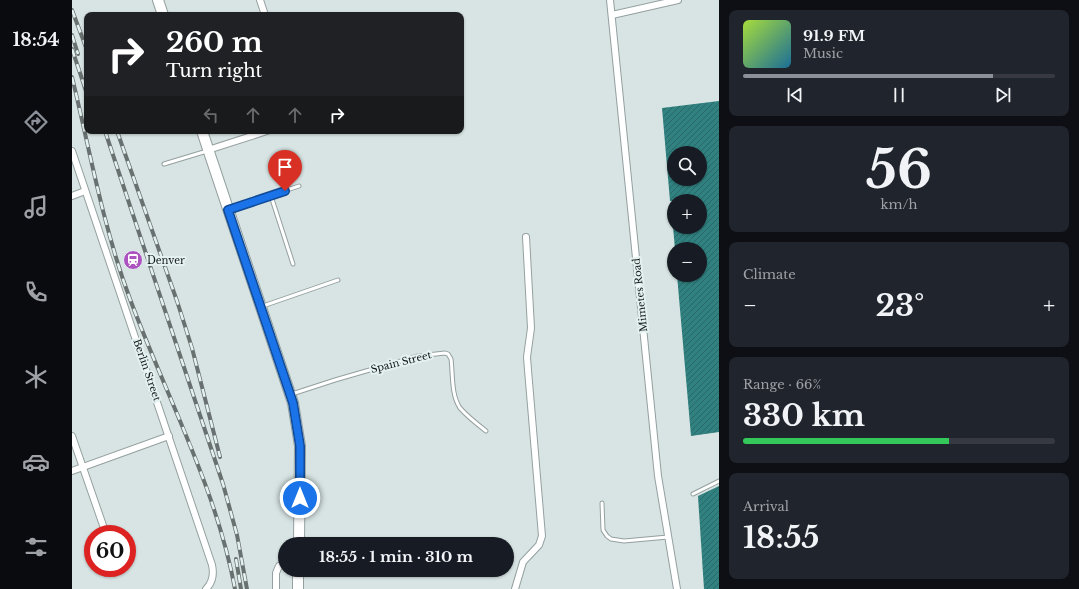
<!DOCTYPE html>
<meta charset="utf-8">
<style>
body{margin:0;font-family:"Libre Baskerville",serif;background:#20242c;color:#f1f3f6;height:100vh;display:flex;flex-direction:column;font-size:15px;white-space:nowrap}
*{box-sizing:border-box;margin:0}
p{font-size:13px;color:#9ea1a6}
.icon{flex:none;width:22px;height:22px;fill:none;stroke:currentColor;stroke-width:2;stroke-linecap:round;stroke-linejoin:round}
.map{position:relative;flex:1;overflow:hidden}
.panel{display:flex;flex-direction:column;gap:10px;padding:10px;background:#0d0f14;width:360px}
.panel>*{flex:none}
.banner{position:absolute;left:12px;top:12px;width:380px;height:122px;border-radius:8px;box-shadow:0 1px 3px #0004;background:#202124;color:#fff;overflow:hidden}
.tools{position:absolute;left:595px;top:146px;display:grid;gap:8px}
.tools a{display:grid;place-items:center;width:40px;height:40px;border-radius:50%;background:#171b24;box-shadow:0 1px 3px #0004;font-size:20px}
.speed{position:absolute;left:12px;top:525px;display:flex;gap:8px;font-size:20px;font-weight:700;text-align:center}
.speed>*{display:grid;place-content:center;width:52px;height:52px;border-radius:50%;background:#171b24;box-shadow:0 1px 3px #0004;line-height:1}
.speed .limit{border:6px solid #d22;background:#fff;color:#111}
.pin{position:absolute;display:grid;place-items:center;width:34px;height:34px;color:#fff;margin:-41px -17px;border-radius:50% 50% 50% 0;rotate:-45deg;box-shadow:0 0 4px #0007}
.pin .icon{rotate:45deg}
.me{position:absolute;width:44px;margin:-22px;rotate:0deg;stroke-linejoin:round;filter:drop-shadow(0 0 3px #0008)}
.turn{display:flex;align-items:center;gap:14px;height:84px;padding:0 16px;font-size:18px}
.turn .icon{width:52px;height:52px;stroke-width:2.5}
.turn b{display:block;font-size:28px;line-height:34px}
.lanes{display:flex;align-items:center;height:38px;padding:0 16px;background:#0003;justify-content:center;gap:20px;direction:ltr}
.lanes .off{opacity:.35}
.big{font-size:30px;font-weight:800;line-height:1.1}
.panel .tile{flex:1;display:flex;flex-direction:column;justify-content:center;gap:6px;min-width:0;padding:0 14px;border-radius:8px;background:#20242c}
.panel .dial{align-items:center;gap:0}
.dial b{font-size:52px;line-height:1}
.song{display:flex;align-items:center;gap:12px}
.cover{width:48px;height:48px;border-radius:6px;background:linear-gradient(135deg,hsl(80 70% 55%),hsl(200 70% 35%))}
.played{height:4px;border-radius:2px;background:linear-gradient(90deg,#8c9099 80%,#363941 80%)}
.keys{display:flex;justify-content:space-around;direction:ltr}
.heat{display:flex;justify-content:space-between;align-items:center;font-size:22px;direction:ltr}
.charge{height:6px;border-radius:3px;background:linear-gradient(90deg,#34c759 66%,#363941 0)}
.trip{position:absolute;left:206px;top:537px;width:236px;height:40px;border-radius:20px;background:#171b24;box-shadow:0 1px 3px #0004;font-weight:800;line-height:40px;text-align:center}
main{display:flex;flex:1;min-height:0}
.dock{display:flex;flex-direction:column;width:72px;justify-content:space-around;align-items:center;background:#090b0e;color:#9ea1a6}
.dock .icon{width:28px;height:28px}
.dock .current{color:#8c9099}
.dock b{font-size:18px;color:#f1f3f6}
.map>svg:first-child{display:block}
</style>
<main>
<nav class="dock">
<b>18:54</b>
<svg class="icon current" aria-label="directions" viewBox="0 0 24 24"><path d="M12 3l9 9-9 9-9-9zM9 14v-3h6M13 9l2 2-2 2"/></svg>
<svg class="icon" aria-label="music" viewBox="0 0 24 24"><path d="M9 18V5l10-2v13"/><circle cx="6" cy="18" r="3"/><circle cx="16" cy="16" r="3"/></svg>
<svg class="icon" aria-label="phone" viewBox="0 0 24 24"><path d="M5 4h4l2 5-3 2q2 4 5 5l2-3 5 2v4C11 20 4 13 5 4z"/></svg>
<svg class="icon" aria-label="climate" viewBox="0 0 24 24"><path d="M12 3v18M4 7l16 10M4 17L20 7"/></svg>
<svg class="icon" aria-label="car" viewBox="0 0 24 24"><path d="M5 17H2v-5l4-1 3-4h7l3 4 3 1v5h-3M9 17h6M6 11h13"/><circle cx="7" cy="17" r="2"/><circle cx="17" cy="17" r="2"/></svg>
<svg class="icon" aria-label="filters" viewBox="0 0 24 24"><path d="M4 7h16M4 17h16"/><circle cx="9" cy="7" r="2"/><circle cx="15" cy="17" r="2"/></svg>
</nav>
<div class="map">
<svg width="647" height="589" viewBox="0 0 647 589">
<defs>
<pattern id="building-hatch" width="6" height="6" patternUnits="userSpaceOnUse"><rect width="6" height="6" fill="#318180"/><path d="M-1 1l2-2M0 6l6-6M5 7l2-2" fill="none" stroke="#286968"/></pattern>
</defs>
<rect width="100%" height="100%" fill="#d7e4e3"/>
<!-- building -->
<g fill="url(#building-hatch)" fill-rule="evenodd">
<path d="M647,101V432L619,436L605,275H628V249H603L601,227H628V201H598L590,108ZM602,153H628V179H602Z"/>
<path d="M647,486V589H632L626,496Z"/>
</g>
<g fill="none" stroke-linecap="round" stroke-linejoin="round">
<defs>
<g id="service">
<path d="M92,164L135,151"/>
<path d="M199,196L221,264"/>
<path d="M158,209L227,186"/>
<path d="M191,306L266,280"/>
<path d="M220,394L263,380L346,356L373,353L376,354L379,359C381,374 379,395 388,408C395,416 405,424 414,431"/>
<path d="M621,494L647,481"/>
<path d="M530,503L531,530L535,536L539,539L552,541L596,537"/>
</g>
<g id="minor">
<path d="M188,0L193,15"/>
<path d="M538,0L586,476L605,589"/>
<path d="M540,15L606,0"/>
<path d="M136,150L195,131"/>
<path d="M0,151L140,565C142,574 141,582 134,589"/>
<path d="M0,196L13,191"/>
<path d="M0,436L34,534"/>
<path d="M0,471L97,436"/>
<path d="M204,589V573L207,566L213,565"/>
<path d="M443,589L451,562L467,545L470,536L456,370L455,357L459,328L454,237"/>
</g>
<g id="primary">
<path d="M86,0L91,15"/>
<path d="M130,131L221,403L228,446L227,544"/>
<path d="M226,589V570"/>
</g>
</defs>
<!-- service casing -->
<use href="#service" stroke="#94a09f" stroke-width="5"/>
<!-- minor casing -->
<use href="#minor" stroke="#94a09f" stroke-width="8"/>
<!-- primary casing -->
<use href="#primary" stroke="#94a09f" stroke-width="12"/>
<!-- service -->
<use href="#service" stroke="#fff" stroke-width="3"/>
<!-- minor -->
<use href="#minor" stroke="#fff" stroke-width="6"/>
<!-- primary -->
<use href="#primary" stroke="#fff" stroke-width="10"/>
<defs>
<g id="rail">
<path d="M0,10L15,50"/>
<path d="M0,35L6,54"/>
<path d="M0,49L15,94"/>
<path d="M0,77C18,151 31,227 58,299C94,396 144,487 163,589"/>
<path d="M33,131L151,484L165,535L175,589"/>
<path d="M45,131L105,301L120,348L148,457"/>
<path d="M164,559L169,589"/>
</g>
</defs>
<!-- rail casing -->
<use href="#rail" stroke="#697170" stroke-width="4"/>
<!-- rail -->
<use href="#rail" stroke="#e4f1f1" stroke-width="2.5" stroke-dasharray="8" stroke-linecap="butt"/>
</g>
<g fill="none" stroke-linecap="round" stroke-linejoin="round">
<defs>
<path id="route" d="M213,191L156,210L221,403L228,446V498"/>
</defs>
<!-- route casing -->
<use href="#route" stroke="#114b97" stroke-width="10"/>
<!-- route -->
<use href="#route" stroke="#1a73e8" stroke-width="7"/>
</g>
<!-- icons -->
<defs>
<symbol id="station-disc" viewBox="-11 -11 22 22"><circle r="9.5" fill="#ac53c0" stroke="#e4f1f1"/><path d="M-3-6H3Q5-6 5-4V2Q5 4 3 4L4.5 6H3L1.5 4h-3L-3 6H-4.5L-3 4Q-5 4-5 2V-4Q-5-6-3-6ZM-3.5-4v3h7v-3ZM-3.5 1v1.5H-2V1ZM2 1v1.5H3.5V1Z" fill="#fff"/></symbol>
</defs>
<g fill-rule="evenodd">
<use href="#station-disc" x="50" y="249" width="22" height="22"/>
</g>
<g text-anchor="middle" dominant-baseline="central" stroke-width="4" stroke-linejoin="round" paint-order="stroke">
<!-- poi labels -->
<g font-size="10" fill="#141818" stroke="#e4f1f1" text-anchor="start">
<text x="75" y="260">Denver</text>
</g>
<!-- street labels -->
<g font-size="10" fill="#141818" stroke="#e4f1f1">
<text transform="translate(568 295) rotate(-96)">Mimetes Road</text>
<text transform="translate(329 362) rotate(-14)">Spain Street</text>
<text transform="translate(75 370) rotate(71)">Berlin Street</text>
</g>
</g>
</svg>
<div class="tools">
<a><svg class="icon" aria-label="search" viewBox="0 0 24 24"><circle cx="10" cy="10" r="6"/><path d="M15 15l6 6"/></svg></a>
<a>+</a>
<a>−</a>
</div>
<div class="speed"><div class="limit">60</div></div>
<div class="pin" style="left:213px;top:191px;background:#d93025"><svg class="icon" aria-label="arrive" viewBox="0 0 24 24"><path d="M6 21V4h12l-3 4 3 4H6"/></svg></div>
<svg class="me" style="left:228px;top:498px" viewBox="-20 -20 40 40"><circle r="17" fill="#1a73e8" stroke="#fff" stroke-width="3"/><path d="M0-11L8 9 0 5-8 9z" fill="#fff"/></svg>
<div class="trip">18:55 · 1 min · 310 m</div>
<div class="banner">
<div class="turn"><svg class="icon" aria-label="right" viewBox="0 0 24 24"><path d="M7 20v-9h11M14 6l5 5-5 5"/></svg><div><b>260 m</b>Turn right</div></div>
<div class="lanes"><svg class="icon off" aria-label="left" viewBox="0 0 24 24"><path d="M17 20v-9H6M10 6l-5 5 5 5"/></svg><svg class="icon off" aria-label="ahead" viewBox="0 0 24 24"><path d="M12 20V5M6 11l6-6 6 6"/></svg><svg class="icon off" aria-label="ahead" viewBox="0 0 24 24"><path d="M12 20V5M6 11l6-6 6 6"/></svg><svg class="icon" aria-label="right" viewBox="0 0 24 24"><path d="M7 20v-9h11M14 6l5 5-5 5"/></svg></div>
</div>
</div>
<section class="panel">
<div class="tile">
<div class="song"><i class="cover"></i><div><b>91.9 FM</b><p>Music</p></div></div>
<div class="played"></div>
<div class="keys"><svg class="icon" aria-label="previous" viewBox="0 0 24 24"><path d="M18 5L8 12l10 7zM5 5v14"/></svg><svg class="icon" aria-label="pause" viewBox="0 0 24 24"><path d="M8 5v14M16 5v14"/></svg><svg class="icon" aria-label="next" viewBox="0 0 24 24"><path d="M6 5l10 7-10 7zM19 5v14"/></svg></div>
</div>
<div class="tile dial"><b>56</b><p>km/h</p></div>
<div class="tile"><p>Climate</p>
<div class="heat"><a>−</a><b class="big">23°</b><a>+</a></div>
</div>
<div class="tile"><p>Range · 66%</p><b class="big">330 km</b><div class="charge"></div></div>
<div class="tile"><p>Arrival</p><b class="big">18:55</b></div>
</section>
</main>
